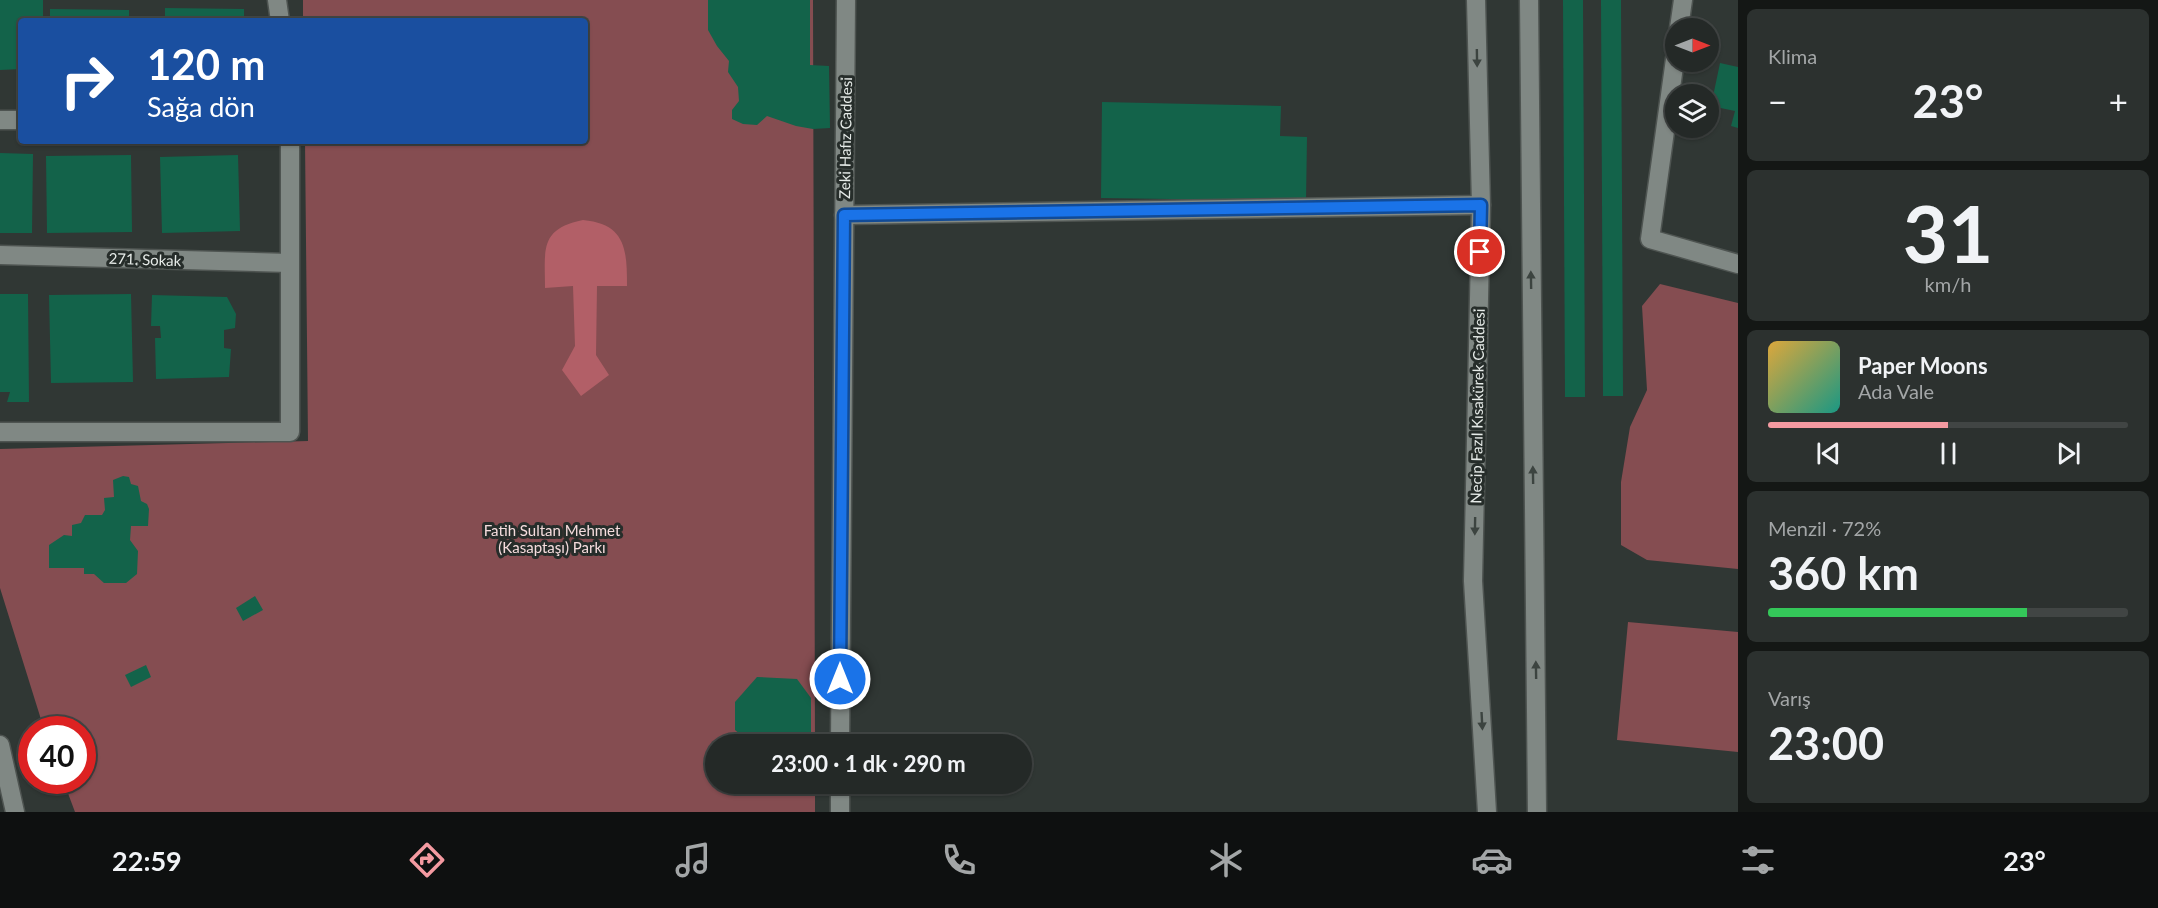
<!DOCTYPE html>
<html lang="tr">
<meta charset="utf-8">
<style>
body{margin:0;font-family:Lato,sans-serif;background:#2c312f;color:#f1f3f6;height:100vh;display:flex;flex-direction:column;font-size:22px;white-space:nowrap}
*{box-sizing:border-box;margin:0}
p{font-size:20px;color:#a3a6a7}
.icon{flex:none;width:33px;height:33px;fill:none;stroke:currentColor;stroke-width:2;stroke-linecap:round;stroke-linejoin:round}
.map{position:relative;flex:1;overflow:hidden}
.panel{display:flex;flex-direction:column;gap:9px;padding:9px;background:#141715;width:420px}
.panel>*{flex:none}
.top-card{position:absolute;left:18px;top:18px;width:570px;height:126px;border-radius:6px;box-shadow:0 2px 4px #0004,0 0 0 2px #414544;background:#1a4fa0;color:#fff;overflow:hidden}
.needle{width:39px;rotate:90deg}
.controls{position:absolute;left:1665px;top:18px;display:grid;gap:12px}
.controls a{display:grid;place-items:center;width:54px;height:54px;border-radius:50%;background:#242927;box-shadow:0 2px 4px #0004,0 0 0 2px #414544;font-size:30px}
.speed{position:absolute;left:18px;top:716px;display:flex;gap:12px;font-size:30px;font-weight:700;text-align:center}
.speed>*{display:grid;place-content:center;width:78px;height:78px;border-radius:50%;background:#242927;box-shadow:0 2px 4px #0004,0 0 0 2px #414544;line-height:1}
.speed .limit{border:9px solid #d22;background:#fff;color:#111}
.pin{position:absolute;display:grid;place-items:center;width:51px;height:51px;color:#fff;margin:-26px;border:3px solid #fff;border-radius:50%;box-shadow:0 2px 6px #0007}
.me{position:absolute;width:66px;margin:-33px;rotate:0deg;stroke-linejoin:round;filter:drop-shadow(0 0 4px #0008)}
.turn{display:flex;align-items:center;gap:21px;height:126px;padding:0 30px;font-size:27px}
.turn .icon{width:78px;height:78px;stroke-width:2.5}
.turn b{display:block;font-size:42px;line-height:51px}
.big{font-size:45px;font-weight:700;line-height:1.1}
.panel .card{flex:1;display:flex;flex-direction:column;justify-content:center;gap:9px;min-width:0;padding:0 21px;border-radius:9px;background:#2c312f}
.panel .dial{align-items:center;gap:0}
.dial b{font-size:78px;line-height:1}
.song{display:flex;align-items:center;gap:18px}
.cover{width:72px;height:72px;border-radius:9px;background:linear-gradient(135deg,hsl(40 70% 55%),hsl(170 70% 35%))}
.played{height:6px;border-radius:3px;background:linear-gradient(90deg,#f49aa1 50%,#414544 50%)}
.keys{display:flex;justify-content:space-around;direction:ltr}
.heat{display:flex;justify-content:space-between;align-items:center;font-size:33px;direction:ltr}
.charge{height:9px;border-radius:4px;background:linear-gradient(90deg,#34c759 72%,#414544 0)}
.trip{position:absolute;left:705px;top:734px;width:327px;height:60px;border-radius:30px;background:#242927;box-shadow:0 2px 4px #0004,0 0 0 2px #414544;font-weight:700;line-height:60px;text-align:center}
.menu{display:flex;height:96px;justify-content:space-around;align-items:center;background:#0e1010;color:#a3a6a7}
.menu .icon{width:42px;height:42px}
.menu .on{color:#f49aa1}
.menu b{font-size:27px;color:#f1f3f6}
main{display:flex;flex:1;min-height:0}
.map>svg:first-child{display:block}
</style>
<main>
<div class="map">
<svg width="1738" height="812" viewBox="0 0 1738 812">
<rect width="100%" height="100%" fill="#303734"/>
<!-- green -->
<g fill="#854d51">
<path d="M303,0H813L815,744H716V783H815V812H75L63,780H82V729H44L0,588V449L308,441L305,141H585V21H303Z"/>
<path d="M1660,284L1738,303V569L1647,560L1621,545V482L1630,427L1647,390L1642,306Z"/>
<path d="M1628,622L1738,632V752L1617,740Z"/>
</g>
<!-- water -->
<path fill="#b25f67" d="M583,220C626,224 627,250 627,286H597L596,355L609,375L581,396L562,370L575,346L573,286L545,288C545,250 539,229 583,220Z"/>
<!-- building -->
<g fill="#13634a">
<path d="M0,0H43V21H21V69L0,70Z"/>
<path d="M708,0H810V65L829,66L830,128L813,129L796,126L767,116L757,125L743,124L732,119V110L739,101L738,87L728,72L729,61L717,46L708,30Z"/>
<path d="M1563,0H1583L1585,397H1565Z"/>
<path d="M1601,0H1621L1623,396H1603Z"/>
<path d="M165,8L244,9V21H165Z"/>
<path d="M50,9L129,10V21H50Z"/>
<path d="M1720,63L1738,67V128L1731,126L1735,111L1711,106Z"/>
<path d="M1102,102L1281,106L1280,136L1307,137L1306,201L1101,198Z"/>
<path d="M0,153L33,154L32,233H0Z"/>
<path d="M131,155L132,232L47,233L46,156Z"/>
<path d="M238,155L240,231L162,233L160,157Z"/>
<path d="M0,294H28L29,402H7L10,392H0Z"/>
<path d="M131,294L133,382L51,383L49,295Z"/>
<path d="M152,295L227,297L236,314L235,328L224,330V348L231,349L229,377L156,379L155,338H161L160,326H151Z"/>
<path d="M123,476L129,477L131,484L138,486L141,501L147,504L149,509L148,526H131L130,540L138,551L137,574L126,583H104L94,574H84V568H49V545L64,535L72,536V525L81,523L85,515H102L105,510L104,498L114,497L113,480Z"/>
<path d="M255,596L263,610L243,621L236,608Z"/>
<path d="M146,665L151,677L131,687L125,675Z"/>
<path d="M757,677L797,679L811,698V742L808,744H752L735,730V702Z"/>
</g>
<g fill="none" stroke-linecap="round" stroke-linejoin="round">
<defs>
<g id="street">
<path d="M277,0L280,21"/>
<path d="M1679,28L1683,0"/>
<path d="M1676,52L1650,239L1738,264"/>
<path d="M0,120H21"/>
<path d="M844,215L1481,205"/>
<path d="M0,255L289,263"/>
<path d="M0,432H290V141"/>
</g>
<g id="secondary">
<path d="M1476,0L1481,205L1473,581L1487,812"/>
<path d="M1529,0L1537,812"/>
<path d="M840,744L846,0"/>
<path d="M0,745L15,812"/>
<path d="M840,812V783"/>
</g>
</defs>
<!-- street casing -->
<use href="#street" stroke="#4e5451" stroke-width="21"/>
<!-- secondary casing -->
<use href="#secondary" stroke="#4e5451" stroke-width="21"/>
<!-- street -->
<use href="#street" stroke="#808884" stroke-width="18"/>
<!-- secondary -->
<use href="#secondary" stroke="#808884" stroke-width="18"/>
</g>
<!-- one-way arrows -->
<defs><path id="oneway-solid" d="M-6-.8H1V-3.2L6.5 0L1 3.2V.8H-6Z" transform="scale(1.5)"/></defs>
<g fill="#3c4440">
<use href="#oneway-solid" transform="translate(1477 58) rotate(89)"/>
<use href="#oneway-solid" transform="translate(1531 280) rotate(-91)"/>
<use href="#oneway-solid" transform="translate(1533 475) rotate(-91)"/>
<use href="#oneway-solid" transform="translate(1475 526) rotate(91)"/>
<use href="#oneway-solid" transform="translate(1536 670) rotate(-91)"/>
<use href="#oneway-solid" transform="translate(1482 721) rotate(87)"/>
</g>
<g fill="none" stroke-linecap="round" stroke-linejoin="round">
<defs>
<path id="route" d="M840,679L844,215L1481,205L1480,252"/>
</defs>
<!-- route casing -->
<use href="#route" stroke="#114b97" stroke-width="15"/>
<!-- route -->
<use href="#route" stroke="#1a73e8" stroke-width="10"/>
</g>
<g text-anchor="middle" dominant-baseline="central" stroke-width="6" stroke-linejoin="round" paint-order="stroke">
<!-- street labels -->
<g font-size="15" fill="#e6ebe8" stroke="#262d2a">
<text transform="translate(845 138) rotate(-89)">Zeki Hafız Caddesi</text>
<text transform="translate(145 259) rotate(2)">271. Sokak</text>
<text transform="translate(1477 406) rotate(-89)">Necip Fazıl Kısakürek Caddesi</text>
</g>
<!-- park labels -->
<g font-size="15" fill="#f5dcdd" stroke="#262d2a">
<text x="552" y="530">Fatih Sultan Mehmet<tspan x="552" dy="17">(Kasaptaşı) Parkı</tspan></text>
</g>
</g>
</svg>
<div class="controls">
<a><svg class="needle" viewBox="-14 -14 28 28"><path d="M0-13l5 13h-10z" fill="#e53935"/><path d="M0 13l5-13h-10z" fill="#a3a6a7"/></svg></a>
<a><svg class="icon" aria-label="layers" viewBox="0 0 24 24"><path d="M12 4l9 5-9 5-9-5zM3 14l9 5 9-5"/></svg></a>
</div>
<div class="speed"><div class="limit">40</div></div>
<div class="pin" style="left:1480px;top:252px;background:#d93025"><svg class="icon" aria-label="arrive" viewBox="0 0 24 24"><path d="M6 21V4h12l-3 4 3 4H6"/></svg></div>
<svg class="me" style="left:840px;top:679px" viewBox="-20 -20 40 40"><circle r="17" fill="#1a73e8" stroke="#fff" stroke-width="3"/><path d="M0-11L8 9 0 5-8 9z" fill="#fff"/></svg>
<div class="trip">23:00 · 1 dk · 290 m</div>
<div class="top-card">
<div class="turn"><svg class="icon" aria-label="right" viewBox="0 0 24 24"><path d="M7 20v-9h11M14 6l5 5-5 5"/></svg><div><b>120 m</b>Sağa dön</div></div>
</div>
</div>
<section class="panel">
<div class="card"><p>Klima</p>
<div class="heat"><a>−</a><b class="big">23°</b><a>+</a></div>
</div>
<div class="card dial"><b>31</b><p>km/h</p></div>
<div class="card">
<div class="song"><i class="cover"></i><div><b>Paper Moons</b><p>Ada Vale</p></div></div>
<div class="played"></div>
<div class="keys"><svg class="icon" aria-label="previous" viewBox="0 0 24 24"><path d="M18 5L8 12l10 7zM5 5v14"/></svg><svg class="icon" aria-label="pause" viewBox="0 0 24 24"><path d="M8 5v14M16 5v14"/></svg><svg class="icon" aria-label="next" viewBox="0 0 24 24"><path d="M6 5l10 7-10 7zM19 5v14"/></svg></div>
</div>
<div class="card"><p>Menzil · 72%</p><b class="big">360 km</b><div class="charge"></div></div>
<div class="card"><p>Varış</p><b class="big">23:00</b></div>
</section>
</main>
<nav class="menu">
<b>22:59</b>
<svg class="icon on" aria-label="directions" viewBox="0 0 24 24"><path d="M12 3l9 9-9 9-9-9zM9 14v-3h6M13 9l2 2-2 2"/></svg>
<svg class="icon" aria-label="music" viewBox="0 0 24 24"><path d="M9 18V5l10-2v13"/><circle cx="6" cy="18" r="3"/><circle cx="16" cy="16" r="3"/></svg>
<svg class="icon" aria-label="phone" viewBox="0 0 24 24"><path d="M5 4h4l2 5-3 2q2 4 5 5l2-3 5 2v4C11 20 4 13 5 4z"/></svg>
<svg class="icon" aria-label="climate" viewBox="0 0 24 24"><path d="M12 3v18M4 7l16 10M4 17L20 7"/></svg>
<svg class="icon" aria-label="car" viewBox="0 0 24 24"><path d="M5 17H2v-5l4-1 3-4h7l3 4 3 1v5h-3M9 17h6M6 11h13"/><circle cx="7" cy="17" r="2"/><circle cx="17" cy="17" r="2"/></svg>
<svg class="icon" aria-label="filters" viewBox="0 0 24 24"><path d="M4 7h16M4 17h16"/><circle cx="9" cy="7" r="2"/><circle cx="15" cy="17" r="2"/></svg>
<b>23°</b>
</nav>
